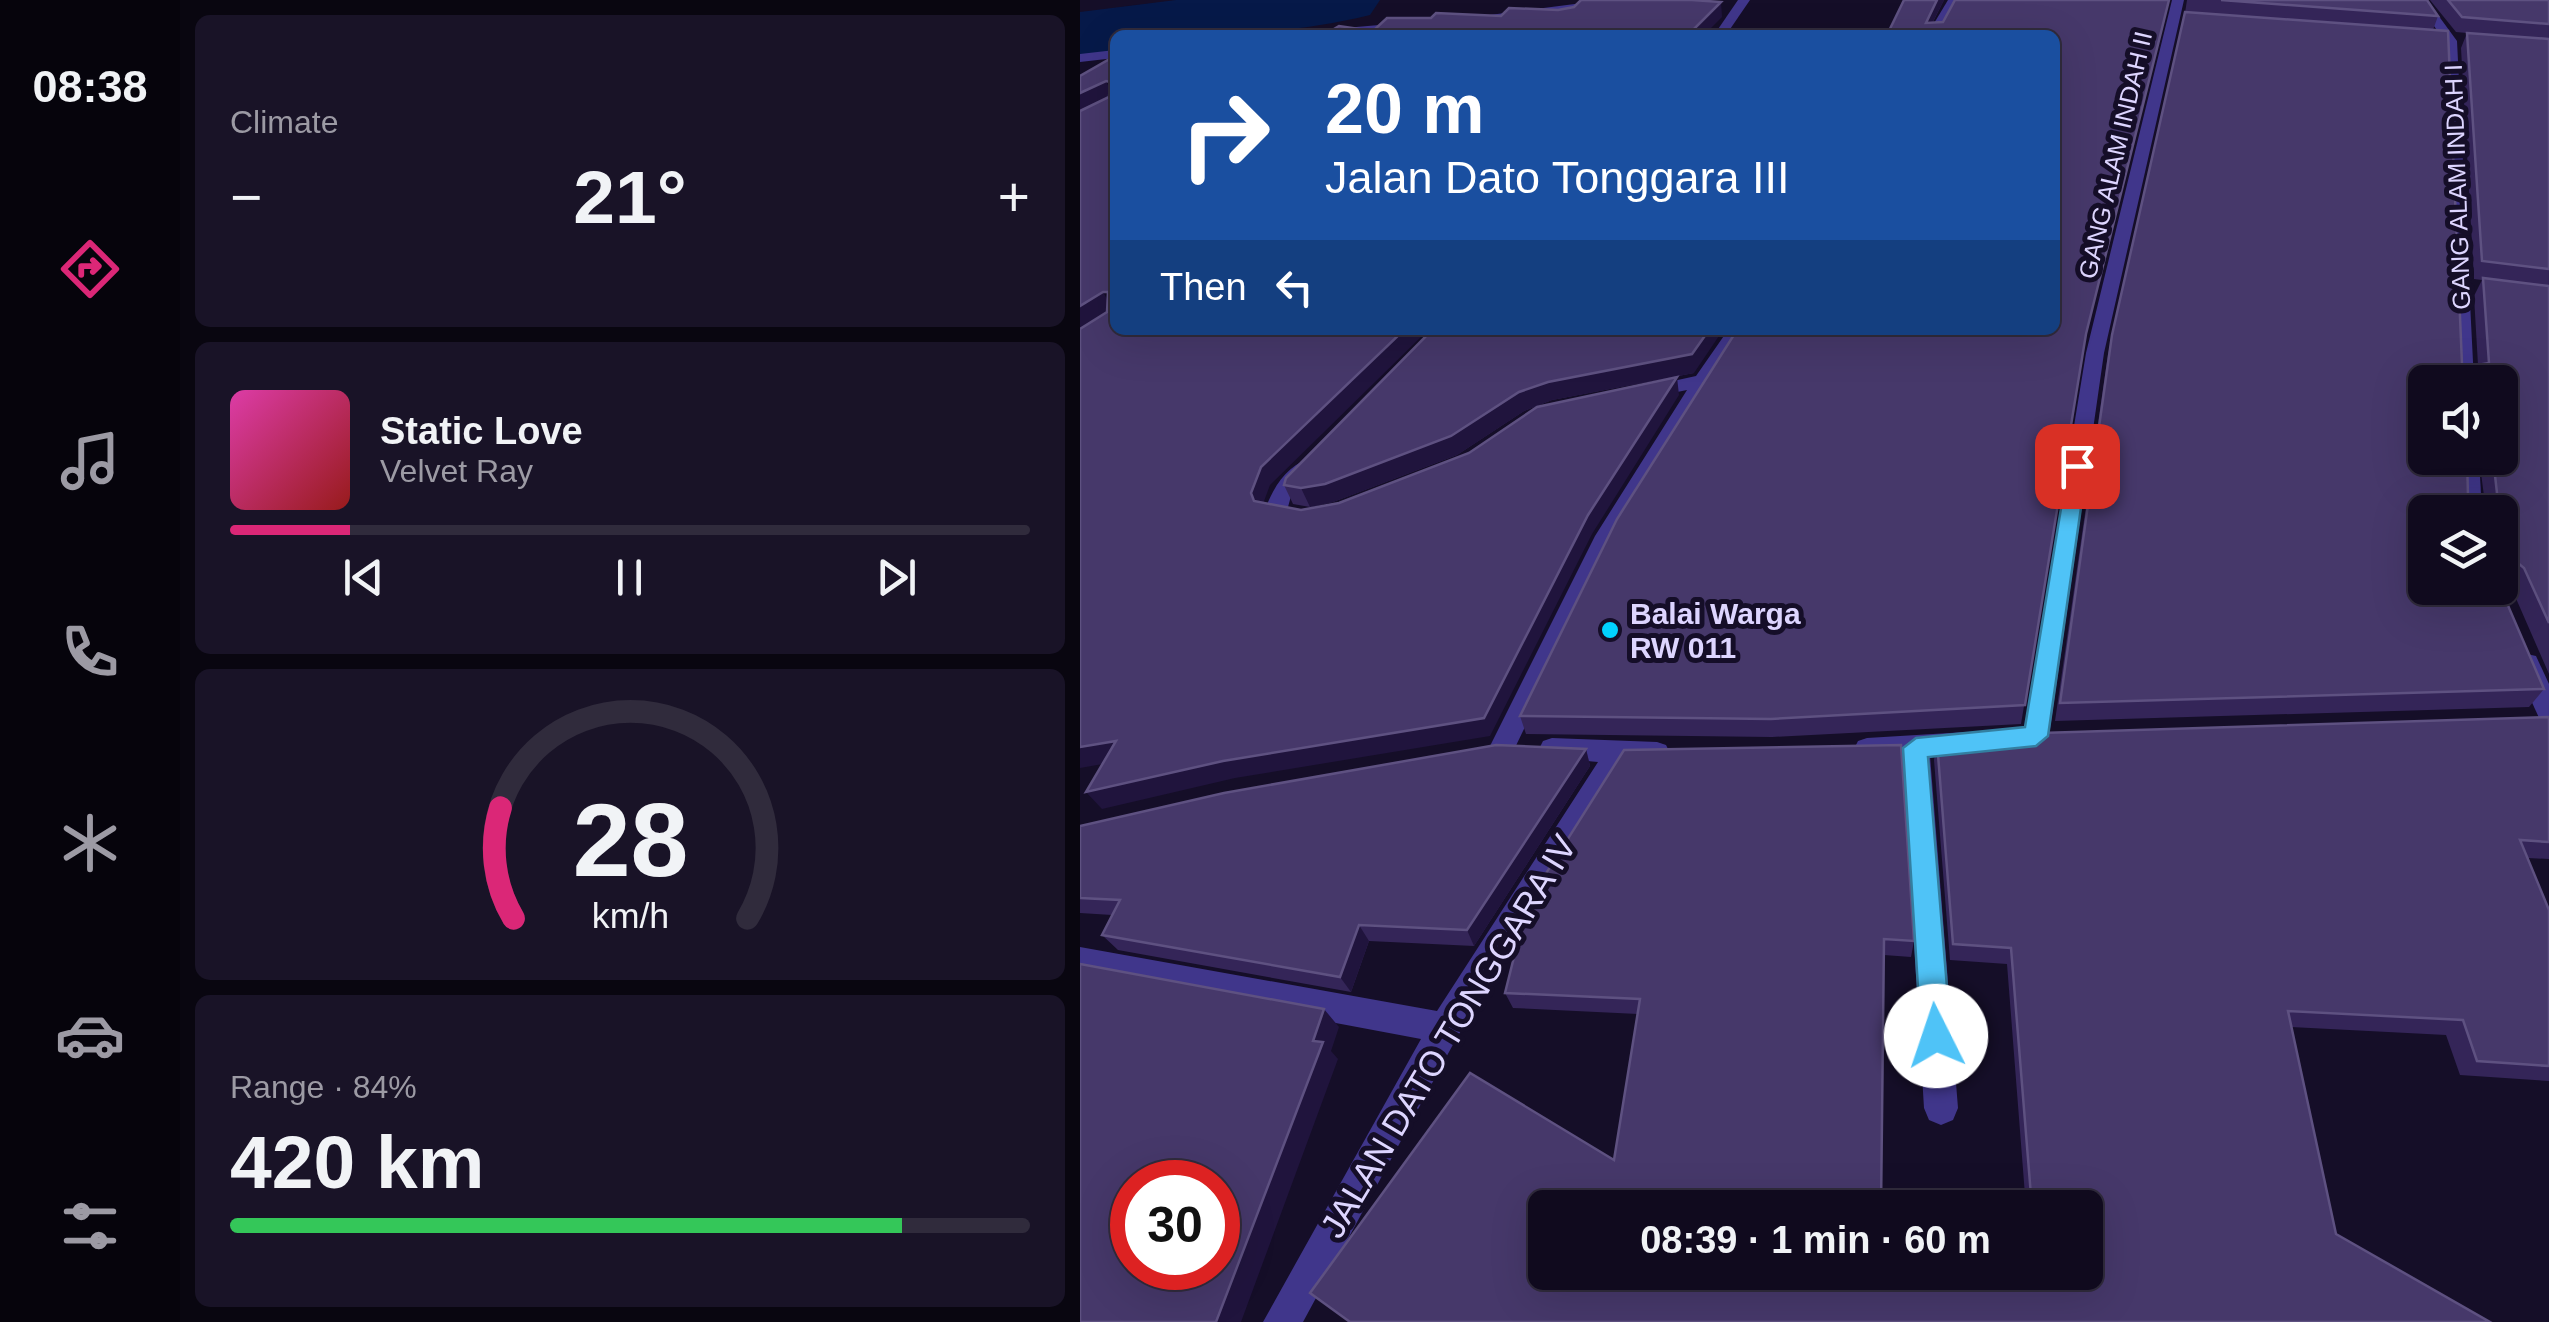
<!DOCTYPE html>
<meta charset="utf-8">
<style>
body{margin:0;font-family:Arial,sans-serif;background:#191327;color:#f1f3f6;height:100vh;display:flex;flex-direction:column;font-size:38px;white-space:nowrap}
*{box-sizing:border-box;margin:0}
p{font-size:32px;color:#9c9aa4}
.icon{flex:none;width:55px;height:55px;fill:none;stroke:currentColor;stroke-width:2;stroke-linecap:round;stroke-linejoin:round}
.map{position:relative;flex:1;overflow:hidden}
.drawer{display:flex;flex-direction:column;gap:15px;padding:15px;background:#090610;width:900px}
.drawer>*{flex:none}
.top-card{position:absolute;left:30px;top:30px;width:950px;height:305px;border-radius:15px;box-shadow:0 10px 40px #0002,0 0 0 2px #302b3c;background:#1a4fa0;color:#fff;overflow:hidden}
.controls{position:absolute;left:1328px;top:365px;display:grid;gap:20px}
.controls a{display:grid;place-items:center;width:110px;height:110px;border-radius:15px;background:#100a1e;box-shadow:0 10px 40px #0002,0 0 0 2px #302b3c;font-size:50px}
.speed{position:absolute;left:30px;top:1160px;display:flex;gap:20px;font-size:50px;font-weight:700;text-align:center}
.speed>*{display:grid;place-content:center;width:130px;height:130px;border-radius:50%;background:#100a1e;box-shadow:0 10px 40px #0002,0 0 0 2px #302b3c;line-height:1}
.speed .limit{border:15px solid #d22;background:#fff;color:#111}
.pin{position:absolute;display:grid;place-items:center;width:85px;height:85px;color:#fff;margin:-42px;border-radius:20px;box-shadow:0 5px 15px #0006}
.me{position:absolute;width:110px;margin:-55px;rotate:356deg;stroke-linejoin:round;filter:drop-shadow(0 0 8px #0008)}
.turn{display:flex;align-items:center;gap:35px;height:210px;padding:0 50px;font-size:45px}
.turn .icon{width:130px;height:130px;stroke-width:2.5}
.turn b{display:block;font-size:70px;line-height:85px}
.then{display:flex;align-items:center;height:95px;padding:0 50px;background:#0003;gap:20px;font-size:38px}
.big{font-size:75px;font-weight:700;line-height:1.1}
.drawer .card{flex:1;display:flex;flex-direction:column;justify-content:center;gap:15px;min-width:0;padding:0 35px;border-radius:15px;background:#191327}
.drawer .dial{align-items:center;gap:0}
.dial svg{height:260px;overflow:visible;fill:none;stroke:#302b3c;stroke-width:7;stroke-linecap:round;text-anchor:middle}
.dial text{fill:#f1f3f6;stroke:none}
.song{display:flex;align-items:center;gap:30px}
.cover{width:120px;height:120px;border-radius:15px;background:linear-gradient(135deg,hsl(320 70% 55%),hsl(0 70% 35%))}
.played{height:10px;border-radius:5px;background:linear-gradient(90deg,#db2777 15%,#302b3c 15%)}
.keys{display:flex;justify-content:space-around;direction:ltr}
.heat{display:flex;justify-content:space-between;align-items:center;font-size:55px;direction:ltr}
.charge{height:15px;border-radius:8px;background:linear-gradient(90deg,#34c759 84%,#302b3c 0)}
.trip{position:absolute;left:448px;top:1190px;width:575px;height:100px;border-radius:15px;background:#100a1e;box-shadow:0 10px 40px #0002,0 0 0 2px #302b3c;font-weight:700;line-height:100px;text-align:center}
main{display:flex;flex:1;min-height:0}
.tab-bar{display:flex;flex-direction:column;width:180px;justify-content:space-around;align-items:center;background:#06040c;color:#9c9aa4}
.tab-bar .icon{width:70px;height:70px}
.tab-bar .active{color:#db2777}
.tab-bar b{font-size:45px;color:#f1f3f6}
.map>svg:first-child{display:block}
</style>
<main>
<nav class="tab-bar">
<b>08:38</b>
<svg class="icon active" aria-label="directions" viewBox="0 0 24 24"><path d="M12 3l9 9-9 9-9-9zM9 14v-3h6M13 9l2 2-2 2"/></svg>
<svg class="icon" aria-label="music" viewBox="0 0 24 24"><path d="M9 18V5l10-2v13"/><circle cx="6" cy="18" r="3"/><circle cx="16" cy="16" r="3"/></svg>
<svg class="icon" aria-label="phone" viewBox="0 0 24 24"><path d="M5 4h4l2 5-3 2q2 4 5 5l2-3 5 2v4C11 20 4 13 5 4z"/></svg>
<svg class="icon" aria-label="climate" viewBox="0 0 24 24"><path d="M12 3v18M4 7l16 10M4 17L20 7"/></svg>
<svg class="icon" aria-label="car" viewBox="0 0 24 24"><path d="M5 17H2v-5l4-1 3-4h7l3 4 3 1v5h-3M9 17h6M6 11h13"/><circle cx="7" cy="17" r="2"/><circle cx="17" cy="17" r="2"/></svg>
<svg class="icon" aria-label="filters" viewBox="0 0 24 24"><path d="M4 7h16M4 17h16"/><circle cx="9" cy="7" r="2"/><circle cx="15" cy="17" r="2"/></svg>
</nav>
<section class="drawer">
<div class="card"><p>Climate</p>
<div class="heat"><a>−</a><b class="big">21°</b><a>+</a></div>
</div>
<div class="card">
<div class="song"><i class="cover"></i><div><b>Static Love</b><p>Velvet Ray</p></div></div>
<div class="played"></div>
<div class="keys"><svg class="icon" aria-label="previous" viewBox="0 0 24 24"><path d="M18 5L8 12l10 7zM5 5v14"/></svg><svg class="icon" aria-label="pause" viewBox="0 0 24 24"><path d="M8 5v14M16 5v14"/></svg><svg class="icon" aria-label="next" viewBox="0 0 24 24"><path d="M6 5l10 7-10 7zM19 5v14"/></svg></div>
</div>
<div class="card dial"><svg viewBox="0 0 100 80">
<path d="M14 69A42 42 0 1 1 86 69"/>
<path d="M14 69A42 42 0 0 1 10 35" stroke="#db2777"/>
<text x="50" y="56" font-size="32" font-weight="700">28</text>
<text x="50" y="72" font-size="11">km/h</text>
</svg></div>
<div class="card"><p>Range · 84%</p><b class="big">420 km</b><div class="charge"></div></div>
</section>
<div class="map">
<svg width="1469" height="1322" viewBox="0 0 1469 1322">
<rect width="100%" height="100%" fill="#150e28"/>
<g fill="none" stroke-linecap="round" stroke-linejoin="round">
<!-- river -->
<path fill="#061949" fill-rule="evenodd" d="M96,0H300L290,15C206,36 121,35 35,35V51L0,56V12Z"/>
<!-- minor -->
<g fill="#40368b" fill-rule="evenodd">
<path d="M526,0H564L385,23L379,19Z"/>
<path d="M658,0H670L646,35H634Z"/>
<path d="M868,0H880L859,35H847Z"/>
<path d="M1092,0H1104L1024,353L969,736L965,743H947L943,736L1006,353Z"/>
<path d="M1335,0H1347L1377,41L1394,382H1375L1365,41Z"/>
<path d="M334,22L330,29L224,35L230,31Z"/>
<path d="M35,50V58L0,62V54Z"/>
<path d="M648,330H666L592,441L537,536L431,756L422,759L413,756L409,748L515,536L607,390L568,398L558,392L561,388L616,376Z"/>
<path d="M1379,458H1399L1402,512H1380Z"/>
<path d="M228,459L239,466L211,496L208,507L228,511L231,516L228,521L187,518L184,513C191,491 205,467 228,459Z"/>
<path d="M1447,654L1456,656L1469,684V723L1460,720L1434,663L1438,656Z"/>
<path d="M886,732L895,735L899,743L895,751L850,756L878,1108L873,1120L861,1125L849,1120L844,1108L823,758L778,757L774,749L778,741L787,738Z"/>
<path d="M472,738L577,742L586,745L590,753L586,761L546,763L376,1039L223,1322H183L341,1039L0,975V947L357,1011L518,762L463,757L459,749L463,741Z"/>
</g>
</g>
<!-- wall -->
<g fill="#342558" fill-rule="evenodd">
<path d="M824,0H864L853,22L1005,341L941,724L692,737L446,734L440,716L975,330L807,35Z"/>
<path d="M1107,0H1347L1358,16L1353,30L1382,364L1386,367L1398,365L1394,296L1402,280L1394,279L1381,48L1387,33L1376,32L1350,0H1469V674L1431,587L1420,579V512H1345L1464,689L1449,707L975,721L1028,354L1105,13ZM1345,382H1420V458H1399L1404,496H1388Z"/>
<path d="M352,330L614,373L472,400L444,411L377,455L253,502L230,507L213,504L204,485Z"/>
<path d="M1469,717V859L1448,858L1469,910V1081L1380,1075L1366,1035L1211,1027L1256,1234L1410,1322H270L230,1293L390,1073L534,1160L558,1014L433,1008L425,993L437,948L429,932L544,750L821,745L834,941L831,957L804,955L801,1208H465V1272H1005V1208H946L927,964L870,960L854,760L857,742L961,733Z"/>
<path d="M506,749L510,766L394,946L289,941L271,992L38,950L22,935L32,915L0,913V826Z"/>
</g>
<!-- shaded-wall -->
<g fill="#20143d">
<path d="M857,0H864L846,35V23Z"/>
<path d="M641,2L642,17L624,35H608Z"/>
<path d="M26,81L33,97L0,113V93Z"/>
<path d="M23,292L33,310L0,332V306Z"/>
<path d="M324,330H348L190,485L180,512L171,493L181,467Z"/>
<path d="M629,330H643L614,373L472,400L444,411L377,455L253,502L230,507L221,488L439,392Z"/>
<path d="M597,377L599,395L512,534L410,736L155,778L22,809L6,792L508,515Z"/>
<path d="M36,741L51,759L0,768V747Z"/>
<path d="M506,749L510,766L394,946L387,930Z"/>
<path d="M279,925L289,941L271,992L260,977Z"/>
<path d="M244,1009L259,1027L251,1051L258,1059L161,1322H136Z"/>
</g>
<!-- building -->
<g fill="#46386a" stroke="#5e5181" stroke-width="2.5" fill-rule="evenodd">
<path d="M501,0H612L641,2L608,35H244L259,26L293,31L307,18H351L356,13L421,16L429,8L478,10L494,7Z"/>
<path d="M824,0H857L846,23L863,22L875,0H1089L1006,334L945,705L691,719L440,716L537,519L657,330H975V35H807Z"/>
<path d="M1141,0H1347L1358,16Z"/>
<path d="M1368,0H1469V24L1382,17Z"/>
<path d="M1105,12L1368,31L1382,364L1386,367L1409,363L1403,278L1469,286V623L1444,568L1432,558L1429,565H1420V512H1345V588L1420,587L1464,689L980,703L1032,335ZM1345,382H1420V458H1413L1417,493L1414,497L1388,496L1387,458H1345Z"/>
<path d="M1387,33L1469,39V269L1402,261Z"/>
<path d="M35,56V330H324L181,467L171,493L174,501L221,510L259,503L389,453L457,407L597,377L508,515L404,718L143,761L6,792L36,741L0,747V329L27,312L28,292H23L0,306V111L29,97L30,82L26,81L0,93V76Z"/>
<path d="M352,330H629L612,354L468,382L439,392L371,436L245,484L221,488L204,485L206,478Z"/>
<path d="M1469,717V842L1440,840L1469,910V1066L1397,1061L1383,1020L1208,1011L1256,1234L1410,1322H270L230,1293L390,1073L534,1160L560,999L425,993L440,933L429,932L544,750L821,745L834,941L804,939L801,1208H465V1272H1005V1208H952L931,948L873,944L857,742L961,733Z"/>
<path d="M416,745L506,749L387,930L279,925L260,977L22,935L40,900L0,898V826L144,793Z"/>
<path d="M0,964L244,1009L233,1041L243,1042L136,1322H0ZM52,1182H138V1268H52Z"/>
</g>
<!-- route -->
<path fill="#4fc3f7" stroke="#337fa1" stroke-width="2.5" d="M997,460L1007,466L968,736L956,746L848,757L871,1036L867,1046L856,1050L846,1046L841,1036L823,748L836,738L945,727L988,466Z"/>
<!-- markers -->
<circle fill="#01d1ff" stroke="#150e28" stroke-width="4" cx="530" cy="630" r="10"/>
<g text-anchor="middle" dominant-baseline="central" stroke-width="10" stroke-linejoin="round" paint-order="stroke">
<!-- far-street labels -->
<g font-size="25" fill="#ddd5ff" stroke="#150e28">
<text transform="translate(1035 155) rotate(-77)">GANG ALAM INDAH II</text>
<text transform="translate(1377 187) rotate(-92)">GANG ALAM INDAH I</text>
</g>
<!-- poi labels -->
<g font-size="30" font-weight="bold" fill="#ddd5ff" stroke="#150e28" text-anchor="start">
<text x="550" y="613">Balai Warga<tspan x="550" dy="34">RW 011</tspan></text>
</g>
<!-- near-street labels -->
<g font-size="35" fill="#ddd5ff" stroke="#150e28">
<text transform="translate(368 1036) rotate(-59)">JALAN DATO TONGGARA IV</text>
</g>
</g>
</svg>
<div class="controls">
<a><svg class="icon" aria-label="sound" viewBox="0 0 24 24"><path d="M4 9h4l5-4v14l-5-4H4zM17 9q2 3 0 6"/></svg></a>
<a><svg class="icon" aria-label="layers" viewBox="0 0 24 24"><path d="M12 4l9 5-9 5-9-5zM3 14l9 5 9-5"/></svg></a>
</div>
<div class="speed"><div class="limit">30</div></div>
<div class="pin" style="left:997px;top:466px;background:#d93025"><svg class="icon" aria-label="arrive" viewBox="0 0 24 24"><path d="M6 21V4h12l-3 4 3 4H6"/></svg></div>
<svg class="me" style="left:856px;top:1036px" viewBox="-20 -20 40 40"><circle r="19" fill="#fff"/><path d="M0-13L10 11 0 6-10 11z" fill="#4fc3f7"/></svg>
<div class="trip">08:39 · 1 min · 60 m</div>
<div class="top-card">
<div class="turn"><svg class="icon" aria-label="right" viewBox="0 0 24 24"><path d="M7 20v-9h11M14 6l5 5-5 5"/></svg><div><b>20 m</b>Jalan Dato Tonggara III</div></div>
<div class="then">Then<svg class="icon" aria-label="left" viewBox="0 0 24 24"><path d="M17 20v-9H6M10 6l-5 5 5 5"/></svg></div>
</div>
</div>
</main>
